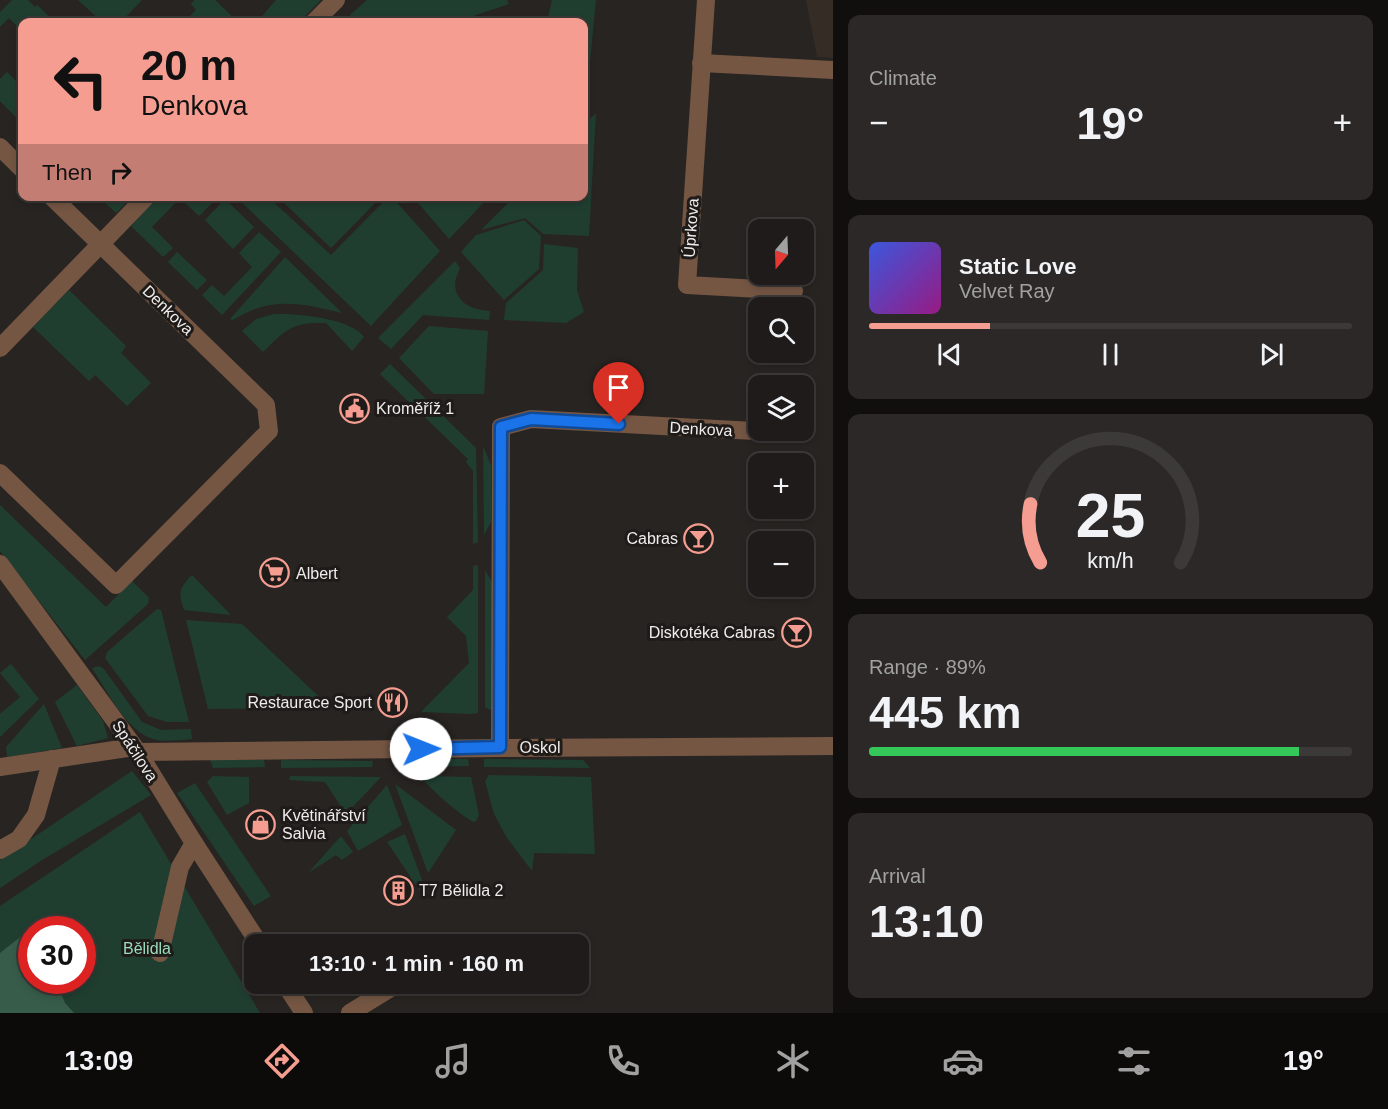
<!DOCTYPE html>
<meta charset="utf-8">
<style>
body{margin:0;font-family:Arial,sans-serif;background:#2b2827;color:#f1f3f6;height:100vh;display:flex;flex-direction:column;font-size:22px;white-space:nowrap}
*{box-sizing:border-box;margin:0}
p{font-size:20px;color:#a1a1a2}
.icon{flex:none;width:33px;height:33px;fill:none;stroke:currentColor;stroke-width:2;stroke-linecap:round;stroke-linejoin:round}
.map{position:relative;flex:1;overflow:hidden}
.drawer{display:flex;flex-direction:column;gap:15px;padding:15px;background:#100f0e;width:555px}
.drawer>*{flex:none}
.guide{position:absolute;left:18px;top:18px;width:570px;height:183px;border-radius:12px;box-shadow:0 3px 9px #0003,0 0 0 2px #3c3939;background:#f59d90;color:#111;overflow:hidden}
.needle{width:39px;rotate:199deg}
.controls{position:absolute;left:748px;top:219px;display:grid;gap:12px}
.controls a{display:grid;place-items:center;width:66px;height:66px;border-radius:12px;background:#1e1b1a;box-shadow:0 3px 9px #0003,0 0 0 2px #3c3939;font-size:30px}
.speed{position:absolute;left:18px;top:916px;display:flex;gap:12px;font-size:30px;font-weight:700;text-align:center}
.speed>*{display:grid;place-content:center;width:78px;height:78px;border-radius:50%;background:#1e1b1a;box-shadow:0 3px 9px #0003,0 0 0 2px #3c3939;line-height:1}
.speed .limit{border:9px solid #d22;background:#fff;color:#111}
.pin{position:absolute;display:grid;place-items:center;width:51px;height:51px;color:#fff;margin:-62px -26px;border-radius:50% 50% 50% 0;rotate:-45deg;box-shadow:0 0 6px #0007}
.pin .icon{rotate:45deg}
.me{position:absolute;width:66px;margin:-33px;rotate:89deg;stroke-linejoin:round;filter:drop-shadow(0 0 4px #0008)}
.turn{display:flex;align-items:center;gap:21px;height:126px;padding:0 24px;font-size:27px}
.turn .icon{width:78px;height:78px;stroke-width:2.5}
.turn b{display:block;font-size:42px;line-height:51px}
.then{display:flex;align-items:center;height:57px;padding:0 24px;background:#0003;gap:12px;font-size:22px}
.big{font-size:45px;font-weight:700;line-height:1.1}
.drawer .card{flex:1;display:flex;flex-direction:column;justify-content:center;gap:9px;min-width:0;padding:0 21px;border-radius:12px;background:#2b2827}
.drawer .dial{align-items:center;gap:0}
.dial svg{height:156px;overflow:visible;fill:none;stroke:#3c3939;stroke-width:7;stroke-linecap:round;text-anchor:middle}
.dial text{fill:#f1f3f6;stroke:none}
.song{display:flex;align-items:center;gap:18px}
.cover{width:72px;height:72px;border-radius:9px;background:linear-gradient(135deg,hsl(230 70% 55%),hsl(310 70% 35%))}
.played{height:6px;border-radius:3px;background:linear-gradient(90deg,#f59d90 25%,#3c3939 25%)}
.keys{display:flex;justify-content:space-around;direction:ltr}
.heat{display:flex;justify-content:space-between;align-items:center;font-size:33px;direction:ltr}
.charge{height:9px;border-radius:4px;background:linear-gradient(90deg,#34c759 89%,#3c3939 0)}
.trip{position:absolute;left:244px;top:934px;width:345px;height:60px;border-radius:12px;background:#1e1b1a;box-shadow:0 3px 9px #0003,0 0 0 2px #3c3939;font-weight:700;line-height:60px;text-align:center}
.tabs{display:flex;height:96px;justify-content:space-around;align-items:center;background:#0c0b0a;color:#a1a1a2}
.tabs .icon{width:42px;height:42px}
.tabs .on{color:#f59d90}
.tabs b{font-size:27px;color:#f1f3f6}
main{display:flex;flex:1;min-height:0}
.map>svg:first-child{display:block}
</style>
<main>
<div class="map">
<svg width="833" height="1013" viewBox="0 0 833 1013">
<rect width="100%" height="100%" fill="#282422"/>
<!-- built -->
<path fill="#352c26" d="M806,0H833V58L817,57Z"/>
<!-- green -->
<g fill="#203e30" fill-rule="evenodd">
<path d="M12,0H28L35,7L37,5L55,22H22V31L9,18L0,27V12Z"/>
<path d="M78,0H142L121,22H102Z"/>
<path d="M194,0H215L238,22H184L196,10L191,4Z"/>
<path d="M276,0H321L299,22H257Z"/>
<path d="M367,0H507L509,4L455,22H356L350,15Z"/>
<path d="M552,0H596L586,104L584,106V22H547Z"/>
<path d="M7,72L22,87V123L0,101V79Z"/>
<path d="M596,113L589,236L543,234L525,218L481,230L514,197L584,196V125Z"/>
<path d="M99,197H132L116,213Z"/>
<path d="M158,197H218L199,216L180,198L152,227L173,248L163,257L131,226Z"/>
<path d="M236,197H268L331,255L388,197H392L440,251L371,326Z"/>
<path d="M283,197V196L381,197L331,248L280,199Z"/>
<path d="M413,197H489L449,239Z"/>
<path d="M225,199L254,227L233,249L205,220Z"/>
<path d="M524,220L541,236L539,269L504,300L461,252L476,235Z"/>
<path d="M259,232L281,252L222,315L202,295L212,285L224,296L252,267L239,253Z"/>
<path d="M544,244L578,248L577,290L584,312L566,323L504,320L506,303L543,270Z"/>
<path d="M177,252L207,280L197,290L168,262Z"/>
<path d="M285,257L342,313C301,303 271,296 233,320L230,319Z"/>
<path d="M455,261L460,268C458,273 455,279 455,283C455,304 474,310 490,311L489,320L423,315L391,349L378,338Z"/>
<path d="M69,290L126,346L121,353L151,383L127,406L95,375L89,381L33,327Z"/>
<path d="M274,314C296,313 351,318 364,337L352,351L326,323C292,322 286,329 263,352L242,331L256,319Z"/>
<path d="M429,326L488,331L484,394H434L399,358Z"/>
<path d="M390,364L476,448L478,542L473,544V471L466,462L468,459L380,374Z"/>
<path d="M483,446L491,465V522L484,535Z"/>
<path d="M0,505L106,607L132,581L149,598L148,604L85,660L0,551Z"/>
<path d="M478,565V713L471,714L421,712L469,663L466,636L447,617L473,590V566Z"/>
<path d="M485,570L492,582V710L488,709L485,707Z"/>
<path d="M192,575L231,615L184,610C178,592 179,588 192,575Z"/>
<path d="M157,609L161,610L189,722H167L148,716L105,658L107,652Z"/>
<path d="M186,620L242,624L331,708L208,709Z"/>
<path d="M11,664L39,699L0,737V714L20,697L0,673Z"/>
<path d="M99,666L104,669L142,722L161,730L191,729L192,739C180,740 161,743 150,738C125,728 106,689 92,668Z"/>
<path d="M77,685L103,721L108,738L77,746L55,702Z"/>
<path d="M44,704L62,748L7,757L6,747Z"/>
<path d="M410,759H468L469,766L410,767Z"/>
<path d="M484,759L583,760L590,768L484,767Z"/>
<path d="M210,760H264L265,767L213,768Z"/>
<path d="M281,760L373,761L372,767L281,768Z"/>
<path d="M132,771L151,795L42,860L0,888V860Z"/>
<path d="M489,775L591,777L595,854L534,853L532,871L507,838L494,814L485,781Z"/>
<path d="M213,776L249,777V803L227,815L207,782Z"/>
<path d="M290,776L381,777L346,814L325,782L289,780Z"/>
<path d="M426,776L471,777L479,815L476,821L473,822C454,810 439,796 424,781Z"/>
<path d="M195,783L271,896L254,906L177,793Z"/>
<path d="M395,784L456,830L428,873Z"/>
<path d="M387,785L402,825L358,851L347,831Z"/>
<path d="M140,812L260,1013H0V906ZM32,930H82V981H32Z"/>
<path d="M405,834L426,891L422,894L387,842Z"/>
<path d="M341,836L353,852L342,860L336,855L308,873Z"/>
</g>
<!-- forest -->
<path fill="#375d4a" d="M33,927L32,981H56L65,1003L74,1013H0V953Z"/>
<g fill="none" stroke-linecap="round" stroke-linejoin="round">
<!-- minor -->
<g stroke="#755643" stroke-width="18">
<path d="M706,0L687,285L794,291"/>
<path d="M314,22L336,0"/>
<path d="M701,63L833,70"/>
<path d="M0,147L22,169"/>
<path d="M0,348L147,196"/>
<path d="M0,473L116,585L269,431L266,405L51,196"/>
<path d="M0,564L138,752L194,843L260,945"/>
<path d="M500,748L501,427L531,419L790,433"/>
<path d="M138,752L500,748L833,746"/>
<path d="M0,767L134,747"/>
<path d="M0,850L19,839L36,815L52,759"/>
<path d="M160,953L180,867L194,843"/>
<path d="M285,984L304,1013"/>
<path d="M350,1013L397,984"/>
</g>
</g>
<g fill="none" stroke-linecap="round" stroke-linejoin="round">
<defs>
<path id="route" d="M421,749L500,747L501,427L531,419L619,424"/>
</defs>
<!-- route casing -->
<use href="#route" stroke="#114b97" stroke-width="15"/>
<!-- route -->
<use href="#route" stroke="#1a73e8" stroke-width="10"/>
</g>
<!-- icons -->
<defs>
<symbol id="civic-ring" viewBox="-11 -11 22 22"><circle r="9.5" fill="#1e1b19" stroke="#f59d90" stroke-width="1.5"/><path d="M-.6-6.5H3V-4.5H.6V-3L4-1V1h2V6H-6V1h2V-1L-.6-3ZM-1.2 2.5V6h2.4V2.5Z" fill="#f59d90"/></symbol>
<symbol id="bar-ring" viewBox="-11 -11 22 22"><circle r="9.5" fill="#1e1b19" stroke="#f59d90" stroke-width="1.5"/><path d="M-6-5H6L.8 .8V4.5H3.5V6h-7V4.5H-.8V.8Z" fill="#f59d90"/></symbol>
<symbol id="supermarket-ring" viewBox="-11 -11 22 22"><circle r="9.5" fill="#1e1b19" stroke="#f59d90" stroke-width="1.5"/><path d="M-6-5.5h2.5l.6 2H6L4.5 2H-2.5L-4.4-4H-6ZM-1.5 3.2a1.3 1.3 0 1 0 .1 0ZM3 3.2a1.3 1.3 0 1 0 .1 0Z" fill="#f59d90"/></symbol>
<symbol id="restaurant-ring" viewBox="-11 -11 22 22"><circle r="9.5" fill="#1e1b19" stroke="#f59d90" stroke-width="1.5"/><path d="M-5-6h1v4h1v-4h1v4h1v-4h1v5L-1.5 .5V6h-2V.5L-5-1ZM5-6V6H3V1.5H1.5Q1.5-4 5-6Z" fill="#f59d90"/></symbol>
<symbol id="shop-ring" viewBox="-11 -11 22 22"><circle r="9.5" fill="#1e1b19" stroke="#f59d90" stroke-width="1.5"/><path d="M-5-2.5h2.3a2.7 3.5 0 0 1 5.4 0H5L5.5 6h-11ZM-1.5-2.5h3a1.5 2.3 0 0 0-3 0Z" fill="#f59d90"/></symbol>
<symbol id="building-ring" viewBox="-11 -11 22 22"><circle r="9.5" fill="#1e1b19" stroke="#f59d90" stroke-width="1.5"/><path d="M-4-6H4V6H1V3H-1V6H-4ZM-2.5-4.3h1.7v1.8h-1.7ZM.8-4.3h1.7v1.8H.8ZM-2.5-1h1.7V.8h-1.7ZM.8-1h1.7V.8H.8Z" fill="#f59d90"/></symbol>
</defs>
<g fill-rule="evenodd">
<use href="#civic-ring" x="338" y="392" width="33" height="33"/>
<use href="#bar-ring" x="682" y="522" width="33" height="33"/>
<use href="#supermarket-ring" x="258" y="556" width="33" height="33"/>
<use href="#bar-ring" x="780" y="616" width="33" height="33"/>
<use href="#restaurant-ring" x="376" y="686" width="33" height="33"/>
<use href="#shop-ring" x="244" y="808" width="33" height="33"/>
<use href="#building-ring" x="382" y="874" width="33" height="33"/>
</g>
<g text-anchor="middle" dominant-baseline="central" stroke-width="6" stroke-linejoin="round" paint-order="stroke">
<!-- street labels -->
<g font-size="16" fill="#efeceb" stroke="#1e1b19">
<text transform="translate(691 228) rotate(-86)">Úprkova</text>
<text transform="translate(168 310) rotate(44)">Denkova</text>
<text transform="translate(701 429) rotate(3)">Denkova</text>
<text x="540" y="747">Oskol</text>
<text transform="translate(135 751) rotate(57)">Spáčilova</text>
</g>
<!-- poi labels -->
<g font-size="16" fill="#efeceb" stroke="#1e1b19" text-anchor="start">
<text x="376" y="408">Kroměříž 1</text>
<text x="678" y="538" text-anchor="end">Cabras</text>
<text x="296" y="573">Albert</text>
<text x="775" y="632" text-anchor="end">Diskotéka Cabras</text>
<text x="372" y="702" text-anchor="end">Restaurace Sport</text>
<text x="282" y="815">Květinářství<tspan x="282" dy="18">Salvia</tspan></text>
<text x="419" y="890">T7 Bělidla 2</text>
</g>
<!-- park labels -->
<g font-size="16" fill="#99dcbb" stroke="#1e1b19">
<text x="147" y="948">Bělidla</text>
</g>
</g>
</svg>
<div class="controls">
<a><svg class="needle" viewBox="-14 -14 28 28"><path d="M0-13l5 13h-10z" fill="#e53935"/><path d="M0 13l5-13h-10z" fill="#a1a1a2"/></svg></a>
<a><svg class="icon" aria-label="search" viewBox="0 0 24 24"><circle cx="10" cy="10" r="6"/><path d="M15 15l6 6"/></svg></a>
<a><svg class="icon" aria-label="layers" viewBox="0 0 24 24"><path d="M12 4l9 5-9 5-9-5zM3 14l9 5 9-5"/></svg></a>
<a>+</a>
<a>−</a>
</div>
<div class="speed"><div class="limit">30</div></div>
<div class="pin" style="left:619px;top:424px;background:#d93025"><svg class="icon" aria-label="arrive" viewBox="0 0 24 24"><path d="M6 21V4h12l-3 4 3 4H6"/></svg></div>
<svg class="me" style="left:421px;top:749px" viewBox="-20 -20 40 40"><circle r="19" fill="#fff"/><path d="M0-13L10 11 0 6-10 11z" fill="#1a73e8"/></svg>
<div class="trip">13:10 · 1 min · 160 m</div>
<div class="guide">
<div class="turn"><svg class="icon" aria-label="left" viewBox="0 0 24 24"><path d="M17 20v-9H6M10 6l-5 5 5 5"/></svg><div><b>20 m</b>Denkova</div></div>
<div class="then">Then<svg class="icon" aria-label="right" viewBox="0 0 24 24"><path d="M7 20v-9h11M14 6l5 5-5 5"/></svg></div>
</div>
</div>
<section class="drawer">
<div class="card"><p>Climate</p>
<div class="heat"><a>−</a><b class="big">19°</b><a>+</a></div>
</div>
<div class="card">
<div class="song"><i class="cover"></i><div><b>Static Love</b><p>Velvet Ray</p></div></div>
<div class="played"></div>
<div class="keys"><svg class="icon" aria-label="previous" viewBox="0 0 24 24"><path d="M18 5L8 12l10 7zM5 5v14"/></svg><svg class="icon" aria-label="pause" viewBox="0 0 24 24"><path d="M8 5v14M16 5v14"/></svg><svg class="icon" aria-label="next" viewBox="0 0 24 24"><path d="M6 5l10 7-10 7zM19 5v14"/></svg></div>
</div>
<div class="card dial"><svg viewBox="0 0 100 80">
<path d="M14 69A42 42 0 1 1 86 69"/>
<path d="M14 69A42 42 0 0 1 9 39" stroke="#f59d90"/>
<text x="50" y="56" font-size="32" font-weight="700">25</text>
<text x="50" y="72" font-size="11">km/h</text>
</svg></div>
<div class="card"><p>Range · 89%</p><b class="big">445 km</b><div class="charge"></div></div>
<div class="card"><p>Arrival</p><b class="big">13:10</b></div>
</section>
</main>
<nav class="tabs">
<b>13:09</b>
<svg class="icon on" aria-label="directions" viewBox="0 0 24 24"><path d="M12 3l9 9-9 9-9-9zM9 14v-3h6M13 9l2 2-2 2"/></svg>
<svg class="icon" aria-label="music" viewBox="0 0 24 24"><path d="M9 18V5l10-2v13"/><circle cx="6" cy="18" r="3"/><circle cx="16" cy="16" r="3"/></svg>
<svg class="icon" aria-label="phone" viewBox="0 0 24 24"><path d="M5 4h4l2 5-3 2q2 4 5 5l2-3 5 2v4C11 20 4 13 5 4z"/></svg>
<svg class="icon" aria-label="climate" viewBox="0 0 24 24"><path d="M12 3v18M4 7l16 10M4 17L20 7"/></svg>
<svg class="icon" aria-label="car" viewBox="0 0 24 24"><path d="M5 17H2v-5l4-1 3-4h7l3 4 3 1v5h-3M9 17h6M6 11h13"/><circle cx="7" cy="17" r="2"/><circle cx="17" cy="17" r="2"/></svg>
<svg class="icon" aria-label="filters" viewBox="0 0 24 24"><path d="M4 7h16M4 17h16"/><circle cx="9" cy="7" r="2"/><circle cx="15" cy="17" r="2"/></svg>
<b>19°</b>
</nav>
